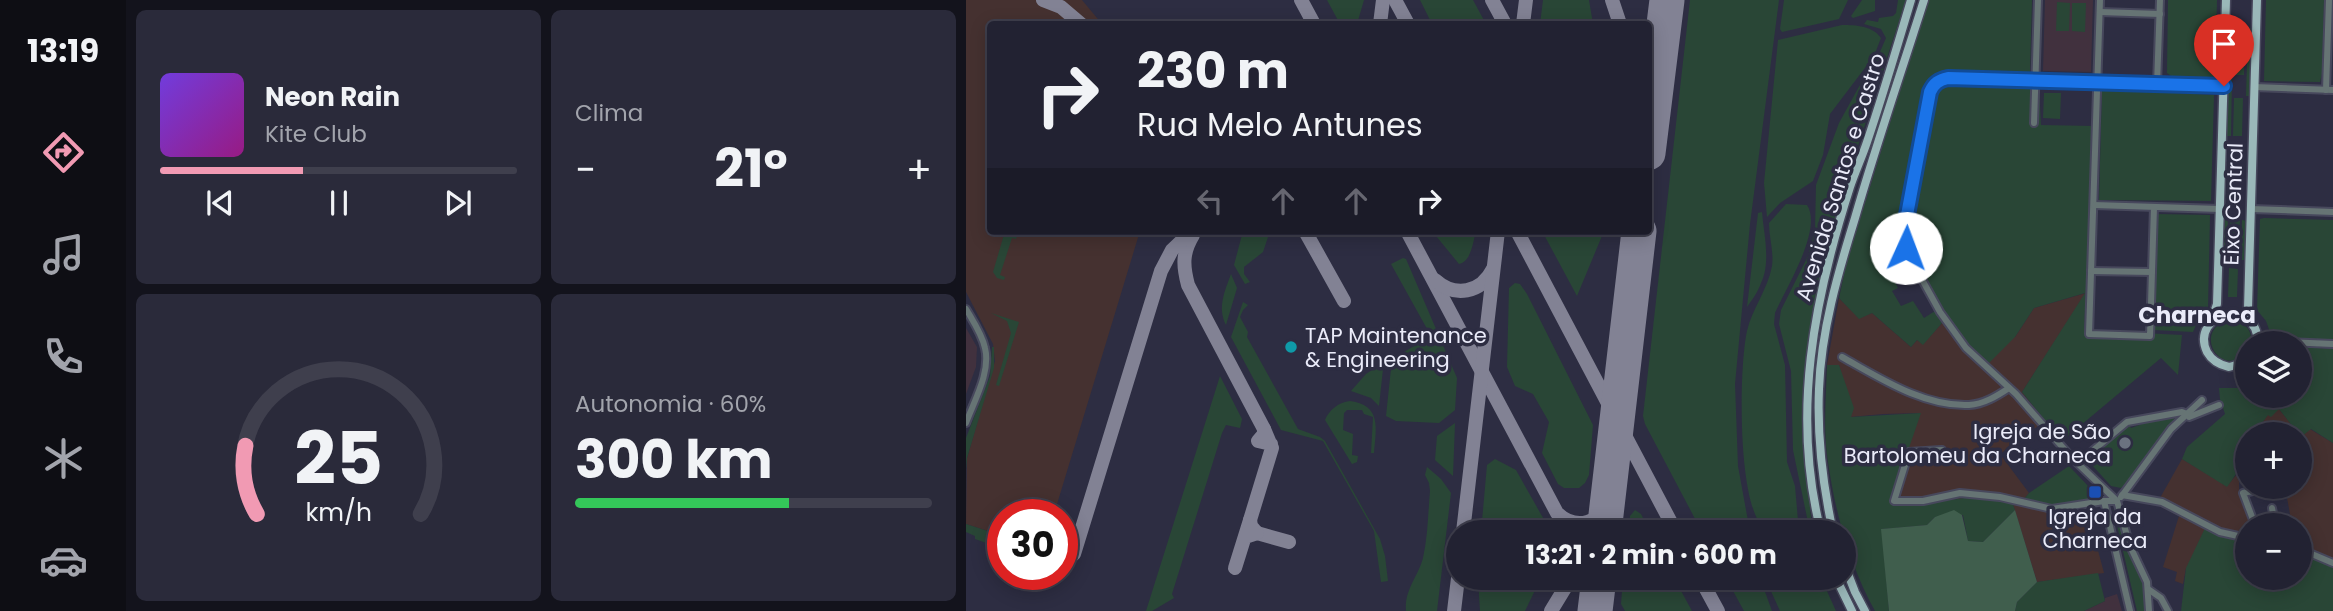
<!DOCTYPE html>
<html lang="pt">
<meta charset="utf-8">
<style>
body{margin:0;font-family:Poppins,sans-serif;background:#2a2a3a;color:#f1f3f6;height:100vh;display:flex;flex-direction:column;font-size:26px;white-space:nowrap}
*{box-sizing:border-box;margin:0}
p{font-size:23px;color:#a2a4ac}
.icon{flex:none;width:38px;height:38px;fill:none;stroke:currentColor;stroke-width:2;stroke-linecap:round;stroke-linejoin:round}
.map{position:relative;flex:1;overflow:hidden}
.side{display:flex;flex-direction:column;gap:10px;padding:10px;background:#13131c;width:840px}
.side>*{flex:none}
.hud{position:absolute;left:21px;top:21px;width:665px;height:214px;border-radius:7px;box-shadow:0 4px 18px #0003,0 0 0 2px #3f3f4d;background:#222232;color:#f1f3f6;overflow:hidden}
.buttons{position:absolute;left:1269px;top:331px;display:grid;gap:14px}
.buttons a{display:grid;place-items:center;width:77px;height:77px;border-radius:50%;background:#222232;box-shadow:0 4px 18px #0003,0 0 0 2px #3f3f4d;font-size:35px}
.speed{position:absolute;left:21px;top:499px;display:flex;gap:14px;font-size:35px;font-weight:700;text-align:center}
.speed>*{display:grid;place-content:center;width:91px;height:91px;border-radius:50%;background:#222232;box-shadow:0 4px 18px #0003,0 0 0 2px #3f3f4d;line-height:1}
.speed .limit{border:10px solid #d22;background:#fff;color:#111}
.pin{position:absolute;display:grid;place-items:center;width:60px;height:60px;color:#fff;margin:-72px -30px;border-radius:50% 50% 50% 0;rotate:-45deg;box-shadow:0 0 7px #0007}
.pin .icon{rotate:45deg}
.me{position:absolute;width:77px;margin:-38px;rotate:2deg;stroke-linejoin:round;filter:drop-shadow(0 0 5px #0008)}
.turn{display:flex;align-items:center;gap:24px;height:147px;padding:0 35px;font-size:32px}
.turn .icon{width:91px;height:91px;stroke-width:2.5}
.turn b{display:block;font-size:49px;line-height:60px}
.lanes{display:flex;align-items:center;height:66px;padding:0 35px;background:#0003;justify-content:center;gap:35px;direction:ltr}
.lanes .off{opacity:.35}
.big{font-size:52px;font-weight:700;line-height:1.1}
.side .tile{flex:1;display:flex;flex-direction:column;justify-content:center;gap:10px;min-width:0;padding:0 24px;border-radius:10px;background:#2a2a3a}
.side .dial{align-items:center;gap:0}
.dial svg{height:182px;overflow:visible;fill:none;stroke:#3f3f4d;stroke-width:7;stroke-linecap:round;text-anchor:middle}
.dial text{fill:#f1f3f6;stroke:none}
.song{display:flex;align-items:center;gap:21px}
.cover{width:84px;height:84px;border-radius:10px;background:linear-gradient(135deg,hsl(260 70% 55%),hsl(310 70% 35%))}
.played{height:7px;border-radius:4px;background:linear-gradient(90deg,#f19ab3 40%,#3f3f4d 40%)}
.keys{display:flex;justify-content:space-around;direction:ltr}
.heat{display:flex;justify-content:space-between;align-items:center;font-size:38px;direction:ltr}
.charge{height:10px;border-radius:5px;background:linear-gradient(90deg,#34c759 60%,#3f3f4d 0)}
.side .tiles{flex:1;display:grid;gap:10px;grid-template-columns:repeat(2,1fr)}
.trip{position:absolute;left:480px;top:520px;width:410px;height:70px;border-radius:35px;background:#222232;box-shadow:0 4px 18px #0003,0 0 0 2px #3f3f4d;font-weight:700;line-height:70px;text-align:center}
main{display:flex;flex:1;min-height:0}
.menu{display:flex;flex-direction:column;width:126px;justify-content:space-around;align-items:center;background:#0e0e14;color:#a2a4ac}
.menu .icon{width:49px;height:49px}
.menu .current{color:#f19ab3}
.menu b{font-size:32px;color:#f1f3f6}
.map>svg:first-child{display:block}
</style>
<main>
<nav class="menu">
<b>13:19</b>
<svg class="icon current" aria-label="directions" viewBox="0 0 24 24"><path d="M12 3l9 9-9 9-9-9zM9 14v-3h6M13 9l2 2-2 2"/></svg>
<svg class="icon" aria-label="music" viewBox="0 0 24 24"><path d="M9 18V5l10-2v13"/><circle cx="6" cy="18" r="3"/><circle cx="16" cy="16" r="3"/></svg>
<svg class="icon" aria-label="phone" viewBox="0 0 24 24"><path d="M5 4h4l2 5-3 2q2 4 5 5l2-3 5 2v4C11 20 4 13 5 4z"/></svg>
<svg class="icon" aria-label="climate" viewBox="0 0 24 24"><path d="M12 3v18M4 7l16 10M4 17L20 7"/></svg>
<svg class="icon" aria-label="car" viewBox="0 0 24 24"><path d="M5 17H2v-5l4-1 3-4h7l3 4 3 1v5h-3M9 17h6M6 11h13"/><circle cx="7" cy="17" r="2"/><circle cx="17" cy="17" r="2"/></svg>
</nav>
<section class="side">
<div class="tiles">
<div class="tile">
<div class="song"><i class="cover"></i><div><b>Neon Rain</b><p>Kite Club</p></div></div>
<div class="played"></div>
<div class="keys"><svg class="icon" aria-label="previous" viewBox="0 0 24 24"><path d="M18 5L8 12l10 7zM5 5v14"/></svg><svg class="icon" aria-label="pause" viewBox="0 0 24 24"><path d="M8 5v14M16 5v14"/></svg><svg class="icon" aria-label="next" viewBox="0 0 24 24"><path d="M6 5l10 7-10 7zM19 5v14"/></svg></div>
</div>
<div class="tile"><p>Clima</p>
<div class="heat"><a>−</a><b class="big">21°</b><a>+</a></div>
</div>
<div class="tile dial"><svg viewBox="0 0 100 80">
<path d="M14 69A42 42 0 1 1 86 69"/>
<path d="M14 69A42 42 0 0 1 9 39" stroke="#f19ab3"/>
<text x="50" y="56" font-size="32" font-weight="700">25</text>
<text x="50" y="72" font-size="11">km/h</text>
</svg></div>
<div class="tile"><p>Autonomia · 60%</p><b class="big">300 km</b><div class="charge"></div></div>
</div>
</section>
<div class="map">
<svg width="1367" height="611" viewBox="0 0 1367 611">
<rect width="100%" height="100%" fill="#2d2d42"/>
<!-- industrial -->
<g fill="#453130">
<path d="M0,0H116L136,24H24V231H174L88,514H37V536L0,524L1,458L29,361L27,344L0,292Z"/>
<path d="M1120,293L1056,392L1079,421L1034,454L1063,493L1055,502L1074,509L1118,506L1124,534L1127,543H1130L1138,573L1071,582L1046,501L1014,496L961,503H940L930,506L924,500L954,413L917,414L884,417L873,365H861L873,298L893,318L906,313L945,347L951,340L957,344L976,323L979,313L996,338L1049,337L1068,308Z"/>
<path d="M1313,409L1333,434H1288L1302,414Z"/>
<path d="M1344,429L1367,443V568L1334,552V525H1326L1319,487L1334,486V435L1335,436Z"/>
<path d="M1281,451V474L1273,478V495L1286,525H1281V541L1220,568L1217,584L1209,581L1211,572L1197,567L1213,516L1188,503L1194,498L1216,459L1261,486L1272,473Z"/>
</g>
<!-- education -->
<g fill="#41313e">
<path d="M1079,0H1127L1125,72L1077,71Z"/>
<path d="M0,328L11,347L10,367L0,394Z"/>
<path d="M1151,594L1156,611H1118L1139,601V598Z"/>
</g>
<!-- green -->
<g fill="#294636">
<path d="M361,0H398L391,24H374Z"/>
<path d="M454,0H507L520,24H466Z"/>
<path d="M577,0H623L627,24H574Z"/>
<path d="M724,0H813L784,224L769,384L772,466L784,532H736L679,424L677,416Z"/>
<path d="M818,0H882L873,19L816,32L814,29Z"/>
<path d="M896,0H909V11L887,18L885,16Z"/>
<path d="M932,0H940L887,161L869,222L854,282L840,383L846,502L844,510L847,532H844L827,450L825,371L813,324L815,310L842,256L849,231L850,185L873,123L901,72L910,61L920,38L915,29L898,24L901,20L912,22L913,18L927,16L930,13Z"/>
<path d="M962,0H1066L1064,72L1073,85L1075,125L1128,126L1118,330L1216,335L1212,375L1195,358L1096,441L1056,392L1119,293L1068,308L1049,337L1023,363L996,338L954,271L947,254L938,256L943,266L927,278L932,288L926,291L935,306L947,301L958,318L969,311L976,323L957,345L951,340L945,347L906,313L893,319L873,298L881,261Z"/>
<path d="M1202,0H1251L1249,79L1208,78L1201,73Z"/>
<path d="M1300,0H1358L1356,74L1354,82L1298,81Z"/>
<path d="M1091,2L1104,3L1103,31H1090Z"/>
<path d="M1106,3H1120L1119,32L1106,31Z"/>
<path d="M876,25C890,25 907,26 915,38L908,56L864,114L857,155L847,181L814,203L801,217L798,183L812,40Z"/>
<path d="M1263,27H1268L1266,75H1261Z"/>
<path d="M1270,27H1279L1278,75H1269Z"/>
<path d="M1282,28H1286L1284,96H1280Z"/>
<path d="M1261,77H1266L1265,136H1260Z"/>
<path d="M1136,89L1248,95L1245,201L1133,200Z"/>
<path d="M1078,93H1095L1094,119L1077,118Z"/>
<path d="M1268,98H1277L1276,136H1267Z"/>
<path d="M1266,159H1275L1274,197H1265Z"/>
<path d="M820,204L841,205C857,229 820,288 809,313L808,324L819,365L821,462L829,486L833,532C821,532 806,535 797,527C771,502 773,367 781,331C786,309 802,289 806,266C808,252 803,237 803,223Z"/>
<path d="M796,212C798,235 805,262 795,283C792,292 786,300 781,307L792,213Z"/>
<path d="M1190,214L1244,215L1242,309L1232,320L1227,332L1187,330Z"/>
<path d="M1298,218L1367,220V340L1312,338L1310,332H1304L1300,321L1291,310L1294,219Z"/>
<path d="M1257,220H1262L1261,259H1256Z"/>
<path d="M1264,220H1274L1272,260L1263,259Z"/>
<path d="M1276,220L1281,221L1280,260H1275Z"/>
<path d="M39,231H53L50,239L46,238L34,275L39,277L38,280L31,278L27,272Z"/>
<path d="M277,231H304L297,252L278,267V274L284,282L279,284L268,265Z"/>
<path d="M466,231H510C507,242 505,262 493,264Z"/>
<path d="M577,231H638L611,296L576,231Z"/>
<path d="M437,258L440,259L491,378L489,410L473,423L430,421L420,416L426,359L465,336L425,264Z"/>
<path d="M1263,268L1272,269L1271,297H1262Z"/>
<path d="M265,274L271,288L260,325C251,307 259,291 265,274Z"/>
<path d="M549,283L554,284L561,294L627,425L623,475L619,483L613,488H598L592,484L576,453L583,422L567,394L549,386L541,367L543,288Z"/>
<path d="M277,302L282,305L277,310L274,317L282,332L281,337L332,429L354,437L359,441L414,539L419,556L422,581L415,582L408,531L357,441L315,430L265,337Z"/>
<path d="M25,313L53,322L33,386L30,385L45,333L41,321Z"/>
<path d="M1264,320C1278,321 1286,329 1286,343H1281V354C1252,379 1226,328 1264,320Z"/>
<path d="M26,347H28V368L1,458L0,469V438L24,376Z"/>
<path d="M1334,347L1367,349V443L1345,429L1335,437L1313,409L1305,417L1302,415L1288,434H1281C1281,455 1274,470 1261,487L1216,459L1221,447L1259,414L1254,399L1253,388H1274L1281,383V396H1334Z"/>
<path d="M861,365H873L888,408L885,417L955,413L925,500L930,506L940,503H961L1014,496L1046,502L1049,510L1017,542L1002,541L997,515L969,517L961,525L916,529L923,611H909C884,566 869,512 862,462C857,431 860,397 861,365Z"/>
<path d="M412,366L417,369L413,406L405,398L385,391L400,374Z"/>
<path d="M254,376L276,419L274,428L260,425L256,433L206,594L208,598L186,611H180Z"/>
<path d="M384,401C416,405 410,429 408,453H405L407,417L398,414L396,410H381L378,413L377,430L387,434L386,455L392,456L391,462L386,464L359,420C363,410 373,402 384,401Z"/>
<path d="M1211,415L1166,477L1155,488L1145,486L1126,465L1119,463L1133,450V446L1163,424L1165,428L1179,423L1177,421Z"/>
<path d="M489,423L487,476L469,460L471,436Z"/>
<path d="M529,459L550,470L585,532H515L521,465Z"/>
<path d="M1103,466L1123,487L1131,499L1089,506L1058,499L1063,493Z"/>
<path d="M461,467L475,479L485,493L471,611H440C438,590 452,577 457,558C462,536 462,513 464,491L463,483L459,475Z"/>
<path d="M1147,508L1177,585L1179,611H1171Z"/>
<path d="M669,510L675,514L684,532H662L664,516Z"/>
<path d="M0,524L37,536V549L9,539V536L0,532Z"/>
<path d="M1239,528L1253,535L1281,541V578H1334V552L1367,568V611H1215L1220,568Z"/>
<path d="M1132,573L1139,601L1118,611H1049L1051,602L1071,582Z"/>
<path d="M512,578H575L559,611H514Z"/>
<path d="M657,578H708L726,611H659L655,604Z"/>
<path d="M760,578H794L806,611H778Z"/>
<path d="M799,578H855L870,611H814Z"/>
</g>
<!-- forest -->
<path fill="#405e4d" d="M988,510L996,515L1002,541L1017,542L1049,510L1071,582L1051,602L1049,611H923L915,529L961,525L969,517Z"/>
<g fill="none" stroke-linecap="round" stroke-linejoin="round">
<!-- taxiway -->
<g stroke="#828294" stroke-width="14">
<path d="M77,0L95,7L115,24"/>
<path d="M335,0L348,24"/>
<path d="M429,0L442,24"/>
<path d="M526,0L539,24"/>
<path d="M646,0L654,24"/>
<path d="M414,24L417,0"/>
<path d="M557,24L560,0"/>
<path d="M339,231L378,301"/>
<path d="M441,231L591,513C610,531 636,524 642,498"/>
<path d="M551,231L710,532"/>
<path d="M227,235C216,253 217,266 222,285L298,429"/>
<path d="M469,280C489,298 515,293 527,269"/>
<path d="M284,520L306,448L298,429V434L292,441L305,444"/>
<path d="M497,532L532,231"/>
<path d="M625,532L642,481L647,452"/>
<path d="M291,533L323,542"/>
<path d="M108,554L195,271L206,250L226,231"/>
<path d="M269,568L284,520L285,526L291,533L279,537"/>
<path d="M734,578L752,611"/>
<path d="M630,596L639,611"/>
<path d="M488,611L492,578"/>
<path d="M585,611L605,578"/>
</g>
<!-- runway -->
<g stroke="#828294" stroke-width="35">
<path d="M682,153L701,0"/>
<path d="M638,532L673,231"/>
<path d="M629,611L633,578"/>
</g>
<defs>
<g id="minor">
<path d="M1134,0L1123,334L1184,336L1188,207"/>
<path d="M1134,12L1194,14"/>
<path d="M1191,85L1194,0"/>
<path d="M1288,87L1367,90"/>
<path d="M1360,90L1363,0"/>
<path d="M1068,123L1072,0"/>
<path d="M1128,205L1254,209"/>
<path d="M1285,209L1367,212"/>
<path d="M1125,271L1186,272"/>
<path d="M0,309C7,321 16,334 19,348C25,372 8,401 0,423"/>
<path d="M1292,341L1367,344"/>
<path d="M876,357C914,378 958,407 1003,405C1018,404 1031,396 1043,388"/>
<path d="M1223,417L1253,405"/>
<path d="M976,450L943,452L928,501H957L994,493L1034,497L1086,509L1138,501H1151"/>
<path d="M1112,463L1161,422L1216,412L1221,414"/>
<path d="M1156,495L1196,502L1254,532L1281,538"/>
<path d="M1155,497L1205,429L1236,400"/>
<path d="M1138,501L1164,611"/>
<path d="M1151,501L1106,458L1050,394L1000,348L974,312L943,256L938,231L964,92L970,82L982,78L1258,86"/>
<path d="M1151,501L1164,546L1181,582L1183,611"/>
<path d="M1306,508L1309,525"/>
<path d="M1289,525L1277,493L1301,488"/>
<path d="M1334,549L1367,563"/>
<path d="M1182,589L1195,598L1202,611"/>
</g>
<g id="major">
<path d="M1244,324L1251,304L1260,0"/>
<path d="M1287,325L1282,308L1291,0"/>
<path d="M1281,362L1263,367C1254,365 1246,361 1241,352C1223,314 1291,294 1292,343"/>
<path d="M855,532C825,415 848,299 884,187C889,172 896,157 901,142C917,95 931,47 945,0"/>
<path d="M867,532C857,486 851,436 853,389C855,331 872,273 889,218C910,145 935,73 958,0"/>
<path d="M877,561L889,592L899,611"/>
<path d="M870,578L886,611"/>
</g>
</defs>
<!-- minor casing -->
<use href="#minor" stroke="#47485c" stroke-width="10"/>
<!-- major casing -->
<use href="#major" stroke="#47485c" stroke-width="11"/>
<!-- minor -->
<use href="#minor" stroke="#667474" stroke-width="6"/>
<!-- major -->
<use href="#major" stroke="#9ab8b9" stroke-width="8"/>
</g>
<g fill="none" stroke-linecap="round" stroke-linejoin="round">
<defs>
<path id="route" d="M940,248L938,231L964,92C968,83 973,80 982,78L1258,86"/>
</defs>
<!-- route casing -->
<use href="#route" stroke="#114b97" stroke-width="18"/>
<!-- route -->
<use href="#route" stroke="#1a73e8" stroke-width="12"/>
</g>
<!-- markers -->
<circle fill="#0f9aa8" stroke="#2d2d42" stroke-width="2.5" cx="325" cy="347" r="7"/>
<circle fill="#6b7280" stroke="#2d2d42" stroke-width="2.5" cx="1159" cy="443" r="7"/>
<rect fill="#1a4fb4" stroke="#2d2d42" stroke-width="2.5" x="1122" y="485" width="14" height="14" rx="3.5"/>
<g text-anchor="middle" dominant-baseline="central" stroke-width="7" stroke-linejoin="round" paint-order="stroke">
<!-- street labels -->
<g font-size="21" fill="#eaebf9" stroke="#2d2d42">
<text transform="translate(874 177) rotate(-73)">Avenida Santos e Castro</text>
<text transform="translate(1267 204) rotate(-88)">Eixo Central</text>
</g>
<!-- poi labels -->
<g font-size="21" fill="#eaebf9" stroke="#2d2d42" text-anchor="start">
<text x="339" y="335">TAP Maintenance<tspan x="339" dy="24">&amp; Engineering</tspan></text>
<text x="1145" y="431" text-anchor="end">Igreja de São<tspan x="1145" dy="24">Bartolomeu da Charneca</tspan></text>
<text x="1129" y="516" text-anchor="middle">Igreja da<tspan x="1129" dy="24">Charneca</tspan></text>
</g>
<!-- neighbourhood labels -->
<g font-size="23" font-weight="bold" fill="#eaebf9" stroke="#2d2d42">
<text x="1231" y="315">Charneca</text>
</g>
</g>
</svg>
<div class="buttons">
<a><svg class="icon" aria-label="layers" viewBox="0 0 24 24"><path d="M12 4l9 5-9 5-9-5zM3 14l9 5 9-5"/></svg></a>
<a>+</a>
<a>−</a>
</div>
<div class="speed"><div class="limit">30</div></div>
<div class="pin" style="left:1258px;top:86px;background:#d93025"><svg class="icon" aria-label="arrive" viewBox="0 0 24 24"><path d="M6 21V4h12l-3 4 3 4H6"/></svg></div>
<svg class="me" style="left:940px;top:248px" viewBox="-20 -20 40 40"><circle r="19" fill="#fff"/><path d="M0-13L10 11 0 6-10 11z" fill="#1a73e8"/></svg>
<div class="trip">13:21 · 2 min · 600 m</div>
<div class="hud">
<div class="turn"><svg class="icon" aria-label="right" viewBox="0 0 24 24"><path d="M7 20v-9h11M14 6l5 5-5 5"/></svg><div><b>230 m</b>Rua Melo Antunes</div></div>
<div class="lanes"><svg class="icon off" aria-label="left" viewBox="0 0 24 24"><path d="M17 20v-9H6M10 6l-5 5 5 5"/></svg><svg class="icon off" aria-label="ahead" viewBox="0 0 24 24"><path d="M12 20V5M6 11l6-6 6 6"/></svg><svg class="icon off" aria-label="ahead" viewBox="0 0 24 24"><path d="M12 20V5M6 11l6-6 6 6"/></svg><svg class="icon" aria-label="right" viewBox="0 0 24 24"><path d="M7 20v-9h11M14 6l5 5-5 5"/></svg></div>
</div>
</div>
</main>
